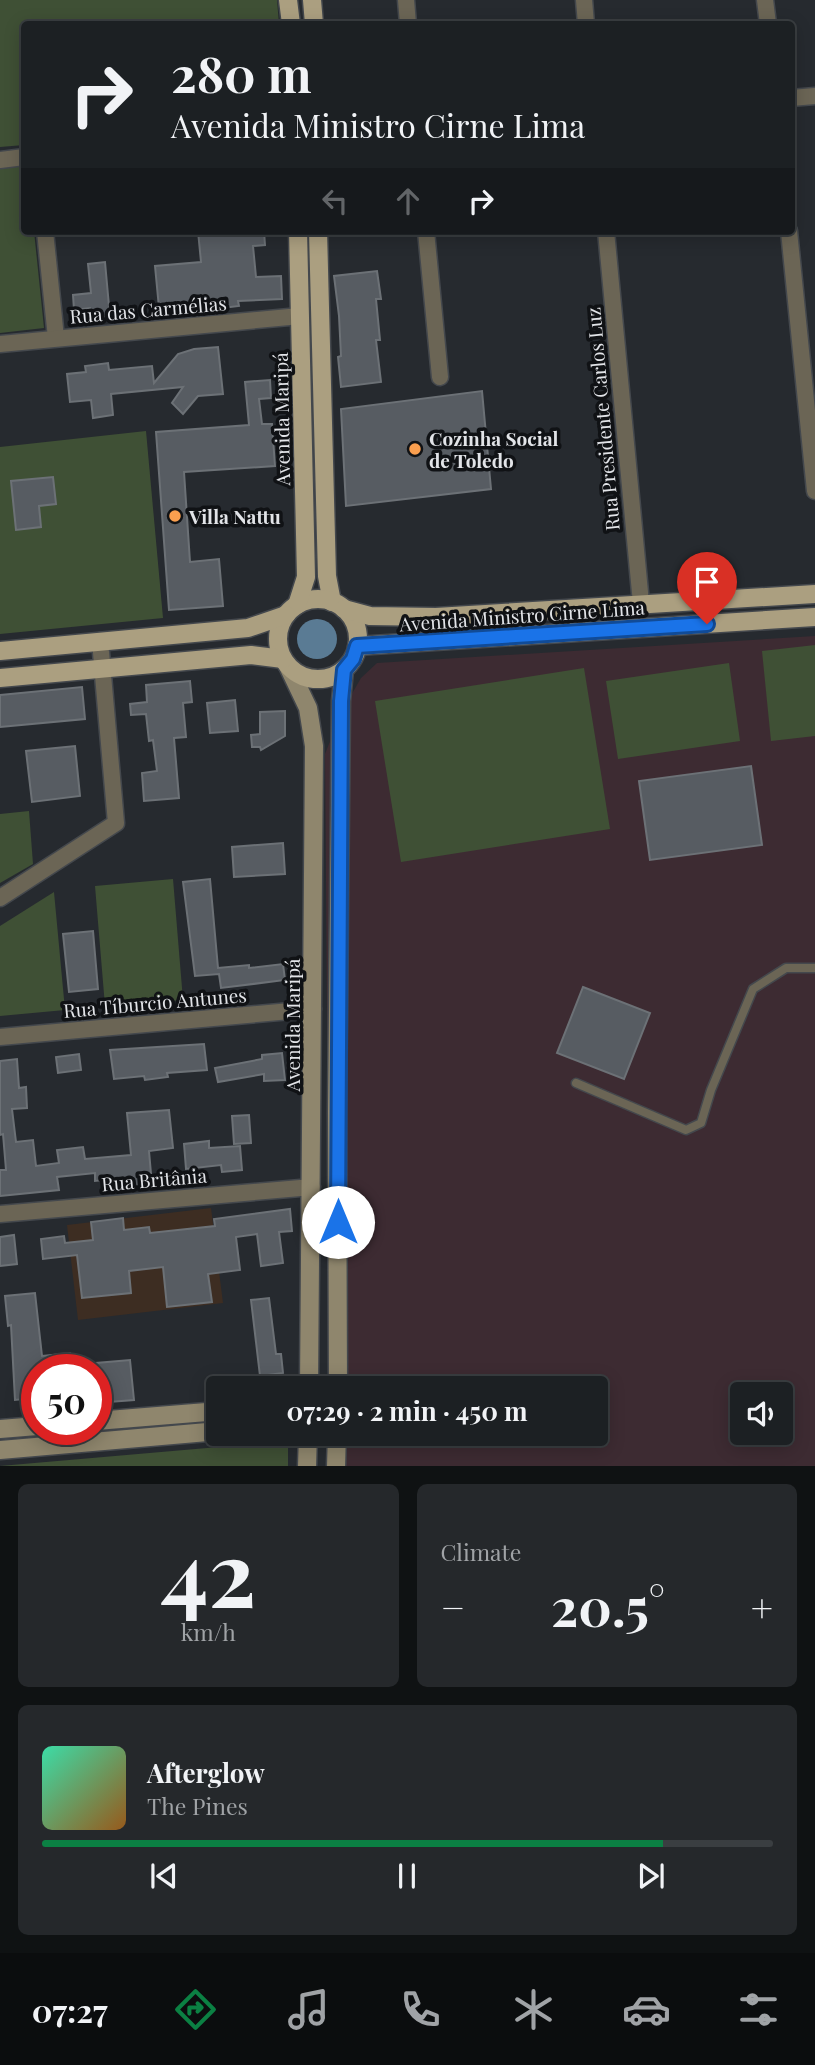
<!DOCTYPE html>
<meta charset="utf-8">
<style>
body{margin:0;font-family:"Playfair Display",serif;background:#25282b;color:#f1f3f6;height:100vh;display:flex;flex-direction:column;font-size:26px;white-space:nowrap}
*{box-sizing:border-box;margin:0}
p{font-size:23px;color:#a0a3a6}
.icon{flex:none;width:38px;height:38px;fill:none;stroke:currentColor;stroke-width:2;stroke-linecap:round;stroke-linejoin:round}
.map{position:relative;height:1466px;overflow:hidden}
.panel{display:flex;flex-direction:column;gap:18px;padding:18px;background:#0f1213;flex:1}
.panel>*{flex:none}
.top-card{position:absolute;left:21px;top:21px;width:774px;height:214px;border-radius:7px;box-shadow:0 4px 18px #0003,0 0 0 2px #3a3e41;background:#1c2023;color:#f1f3f6;overflow:hidden}
.controls{position:absolute;left:730px;top:1382px;display:grid;gap:14px}
.controls a{display:grid;place-items:center;width:63px;height:63px;border-radius:7px;background:#1c2023;box-shadow:0 4px 18px #0003,0 0 0 2px #3a3e41;font-size:35px}
.speed{position:absolute;left:21px;top:1354px;display:flex;gap:14px;font-size:35px;font-weight:700;text-align:center}
.speed>*{display:grid;place-content:center;width:91px;height:91px;border-radius:50%;background:#1c2023;box-shadow:0 4px 18px #0003,0 0 0 2px #3a3e41;line-height:1}
.speed .limit{border:10px solid #d22;background:#fff;color:#111}
.pin{position:absolute;display:grid;place-items:center;width:60px;height:60px;color:#fff;margin:-72px -30px;border-radius:50% 50% 50% 0;rotate:-45deg;box-shadow:0 0 7px #0007}
.pin .icon{rotate:45deg}
.me{position:absolute;width:77px;margin:-38px;rotate:0deg;stroke-linejoin:round;filter:drop-shadow(0 0 5px #0008)}
.turn{display:flex;align-items:center;gap:24px;height:147px;padding:0 35px;font-size:32px}
.turn .icon{width:91px;height:91px;stroke-width:2.5}
.turn b{display:block;font-size:49px;line-height:60px}
.lanes{display:flex;align-items:center;height:66px;padding:0 35px;background:#0003;justify-content:center;gap:35px;direction:ltr}
.lanes .off{opacity:.35}
.big{font-size:52px;font-weight:700;line-height:1.1}
.panel .widget{flex:1;display:flex;flex-direction:column;justify-content:center;gap:10px;min-width:0;padding:0 24px;border-radius:10px;background:#25282b}
.panel .dial{align-items:center;gap:0}
.dial b{font-size:91px;line-height:1}
.song{display:flex;align-items:center;gap:21px}
.cover{width:84px;height:84px;border-radius:10px;background:linear-gradient(135deg,hsl(160 70% 55%),hsl(30 70% 35%))}
.played{height:7px;border-radius:4px;background:linear-gradient(90deg,#0b8043 85%,#3a3e41 85%)}
.keys{display:flex;justify-content:space-around;direction:ltr}
.heat{display:flex;justify-content:space-between;align-items:center;font-size:38px;direction:ltr}
.panel .tiles{flex:1;display:grid;gap:18px;grid-template-columns:1fr 1fr}
.widget:last-child{grid-column:span 2}
.trip{position:absolute;left:206px;top:1376px;width:402px;height:70px;border-radius:7px;background:#1c2023;box-shadow:0 4px 18px #0003,0 0 0 2px #3a3e41;font-weight:700;line-height:70px;text-align:center}
.tabs{display:flex;height:112px;justify-content:space-around;align-items:center;background:#0b0d0e;color:#a0a3a6}
.tabs .icon{width:49px;height:49px}
.tabs .current{color:#0b8043}
.tabs b{font-size:32px;color:#f1f3f6}
.map>svg:first-child{display:block}
</style>
<div class="map">
<svg width="815" height="1467" viewBox="0 0 815 1467">
<rect width="100%" height="100%" fill="#262a2f"/>
<!-- commercial -->
<path fill="#3d2b32" fill-rule="evenodd" d="M815,636V1466H330V1433H597V1388H330L325,754L342,711L361,678L377,663ZM742,1395H780V1433H742Z"/>
<!-- industrial -->
<path fill="#3d2d22" d="M211,1208L223,1303L78,1320L67,1225Z"/>
<!-- green -->
<g fill="#3f5035">
<path d="M0,0H277L279,24H24V145L0,147Z"/>
<path d="M24,166V231H34L44,328L0,333V169Z"/>
<path d="M146,431L163,618L0,634V447Z"/>
<path d="M815,645V736L771,741L762,651Z"/>
<path d="M729,663L740,741L618,759L606,681Z"/>
<path d="M584,668L610,829L401,862L375,701Z"/>
<path d="M29,811L33,864L0,883V814Z"/>
<path d="M173,879L183,1000L105,1006L95,886Z"/>
<path d="M54,892L65,1010L0,1016V926Z"/>
<path d="M288,1441V1466H0Z"/>
</g>
<!-- water -->
<circle fill="#5a7b94" cx="317" cy="639" r="20"/>
<!-- building -->
<g fill="#575c62" stroke="#6c7176" stroke-width="2">
<path d="M198,231H264L265,245L253,246L256,277L281,276L282,299L238,301L239,306L222,308L199,309V304L159,308L155,266L201,262Z"/>
<path d="M105,262L110,317L91,319L90,308L74,310L73,295L91,293L88,264Z"/>
<path d="M377,271L381,299H376L380,340H376L381,382L341,387L338,357L341,356L339,316L334,276Z"/>
<path d="M218,347L223,394L198,396L183,414L172,403L183,387L111,394L113,415L93,418L91,400L70,402L67,374L86,372L85,366L108,363L109,370L152,366L154,383L178,354L194,349Z"/>
<path d="M270,380L271,398L259,399L262,424H272L275,466L184,472L190,562L219,559L223,606L169,610L156,432L249,425L245,382Z"/>
<path d="M482,391L491,489L346,506L341,409Z"/>
<path d="M53,477L56,504L39,506L41,527L16,530L11,481Z"/>
<path d="M190,681L192,702L183,703L186,737L174,738L179,798L144,801L142,773L157,771L153,740L149,741L146,714L131,715L130,704L147,702L146,685Z"/>
<path d="M82,687L85,719L0,727V695Z"/>
<path d="M235,700L238,731L210,733L207,703Z"/>
<path d="M285,711V736L261,750L260,747H252L251,735L260,734V712Z"/>
<path d="M75,746L80,796L32,802L26,751Z"/>
<path d="M751,766L762,845L650,860L639,781Z"/>
<path d="M283,843L285,874L234,877L232,847Z"/>
<path d="M210,879L218,968L249,965V968L283,964L285,980L221,988L219,974L195,976L183,882Z"/>
<path d="M93,931L98,989L69,992L63,934Z"/>
<path d="M583,987L650,1013L624,1079L557,1053Z"/>
<path d="M204,1044L207,1070L167,1073L168,1077L145,1080L144,1076L114,1079L110,1050Z"/>
<path d="M282,1053L285,1080L264,1081V1074L218,1082L215,1068L262,1059V1055Z"/>
<path d="M79,1054L81,1070L58,1073L56,1057Z"/>
<path d="M17,1059L19,1088L26,1087L27,1108L12,1109L16,1142L33,1140L36,1166L59,1163L57,1150L83,1147L85,1159L131,1155L127,1113L169,1110L173,1148L149,1151L152,1185L134,1187L133,1177L95,1181V1173L57,1177L59,1190L0,1196V1170H6L3,1134L0,1135V1061Z"/>
<path d="M249,1115L251,1143L234,1144L232,1116Z"/>
<path d="M209,1141V1148L240,1146L242,1170L222,1172L221,1165L186,1169L184,1144Z"/>
<path d="M290,1209L292,1231L279,1232L283,1263L261,1266L257,1234L236,1237L240,1270L208,1274L212,1302L167,1307L163,1267L129,1271L131,1293L82,1298L77,1255L43,1259L41,1239L64,1236L65,1243L93,1240L91,1222L123,1218L124,1230L149,1227L150,1233L215,1226L214,1219Z"/>
<path d="M14,1235L17,1264L0,1266V1237Z"/>
<path d="M35,1293L42,1356L70,1353L72,1370H31L33,1398L15,1400L11,1325L8,1326L5,1296Z"/>
<path d="M269,1298L276,1354H281L283,1373L260,1376L251,1300Z"/>
<path d="M130,1360L134,1400L96,1403V1363Z"/>
</g>
<g fill="none" stroke-linecap="round" stroke-linejoin="round">
<defs>
<path id="lane" d="M576,1083L686,1130L701,1123L711,1090L753,989L786,968H815"/>
<g id="street">
<path d="M406,0L408,24"/>
<path d="M584,0L586,24"/>
<path d="M765,0L768,24"/>
<path d="M791,98L815,96"/>
<path d="M0,160L24,157"/>
<path d="M45,231L56,338"/>
<path d="M426,231L440,377"/>
<path d="M606,231L641,603"/>
<path d="M789,231L815,491"/>
<path d="M0,344L300,316"/>
<path d="M0,898L116,823L100,641"/>
<path d="M0,1037L313,1009"/>
<path d="M0,1214L312,1187"/>
</g>
<g id="secondary">
<path d="M288,666L308,708L314,746L309,1388"/>
<path d="M338,1388L337,1113L341,701L344,670"/>
<path d="M96,1421L219,1411"/>
<path d="M0,1429L37,1426"/>
<path d="M0,1450L219,1431"/>
<path d="M307,1467L308,1433"/>
<path d="M336,1467L337,1433"/>
</g>
<g id="primary">
<path d="M288,0L291,24"/>
<path d="M312,0L314,24"/>
<path d="M318,231L327,576L332,602"/>
<circle cx="318" cy="639" r="40"/>
<path d="M297,605L306,577L298,231"/>
<path d="M344,609L370,616L436,617L815,594"/>
<path d="M357,646L815,617"/>
<path d="M0,651L248,628L286,615"/>
<path d="M0,678L251,655L283,659"/>
</g>
</defs>
<!-- lane casing -->
<use href="#lane" stroke="#44484d" stroke-width="11"/>
<!-- street casing -->
<use href="#street" stroke="#44484d" stroke-width="19"/>
<!-- secondary casing -->
<use href="#secondary" stroke="#44484d" stroke-width="21"/>
<!-- primary casing -->
<use href="#primary" stroke="#44484d" stroke-width="21"/>
<!-- lane -->
<use href="#lane" stroke="#6b6555" stroke-width="8"/>
<!-- street -->
<use href="#street" stroke="#6b6555" stroke-width="16"/>
<!-- secondary -->
<use href="#secondary" stroke="#8f866d" stroke-width="18"/>
<!-- primary -->
<use href="#primary" stroke="#ab9f80" stroke-width="18"/>
</g>
<g fill="none" stroke-linecap="round" stroke-linejoin="round">
<defs>
<path id="route" d="M338,1222L341,701L344,670L353,659L357,646L707,624"/>
</defs>
<!-- route casing -->
<use href="#route" stroke="#114b97" stroke-width="18"/>
<!-- route -->
<use href="#route" stroke="#1a73e8" stroke-width="12"/>
</g>
<!-- markers -->
<g fill="#fa9f4f" stroke="#101215" stroke-width="2.5">
<circle cx="415" cy="449" r="7"/>
<circle cx="175" cy="516" r="7"/>
</g>
<g text-anchor="middle" dominant-baseline="central" stroke-width="7" stroke-linejoin="round" paint-order="stroke">
<!-- street labels -->
<g font-size="19" fill="#e2e4e8" stroke="#101215">
<text transform="translate(148 309) rotate(-5)">Rua das Carmélias</text>
<text transform="translate(281 419) rotate(-91)">Avenida Maripá</text>
<text transform="translate(602 419) rotate(-95)">Rua Presidente Carlos Luz</text>
<text transform="translate(522 615) rotate(-4)">Avenida Ministro Cirne Lima</text>
<text transform="translate(155 1002) rotate(-5)">Rua Tíburcio Antunes</text>
<text transform="translate(292 1025) rotate(-90)">Avenida Maripá</text>
<text transform="translate(154 1179) rotate(-5)">Rua Britânia</text>
</g>
<!-- poi labels -->
<g font-size="19" font-weight="bold" fill="#e2e4e8" stroke="#101215" text-anchor="start">
<text x="429" y="438">Cozinha Social<tspan x="429" dy="22">de Toledo</tspan></text>
<text x="189" y="516">Villa Nattu</text>
</g>
</g>
</svg>
<div class="controls">
<a><svg class="icon" aria-label="sound" viewBox="0 0 24 24"><path d="M4 9h4l5-4v14l-5-4H4zM17 9q2 3 0 6"/></svg></a>
</div>
<div class="speed"><div class="limit">50</div></div>
<div class="pin" style="left:707px;top:624px;background:#d93025"><svg class="icon" aria-label="arrive" viewBox="0 0 24 24"><path d="M6 21V4h12l-3 4 3 4H6"/></svg></div>
<svg class="me" style="left:338px;top:1222px" viewBox="-20 -20 40 40"><circle r="19" fill="#fff"/><path d="M0-13L10 11 0 6-10 11z" fill="#1a73e8"/></svg>
<div class="trip">07:29 · 2 min · 450 m</div>
<div class="top-card">
<div class="turn"><svg class="icon" aria-label="right" viewBox="0 0 24 24"><path d="M7 20v-9h11M14 6l5 5-5 5"/></svg><div><b>280 m</b>Avenida Ministro Cirne Lima</div></div>
<div class="lanes"><svg class="icon off" aria-label="left" viewBox="0 0 24 24"><path d="M17 20v-9H6M10 6l-5 5 5 5"/></svg><svg class="icon off" aria-label="ahead" viewBox="0 0 24 24"><path d="M12 20V5M6 11l6-6 6 6"/></svg><svg class="icon" aria-label="right" viewBox="0 0 24 24"><path d="M7 20v-9h11M14 6l5 5-5 5"/></svg></div>
</div>
</div>
<section class="panel">
<div class="tiles">
<div class="widget dial"><b>42</b><p>km/h</p></div>
<div class="widget"><p>Climate</p>
<div class="heat"><a>−</a><b class="big">20.5°</b><a>+</a></div>
</div>
<div class="widget">
<div class="song"><i class="cover"></i><div><b>Afterglow</b><p>The Pines</p></div></div>
<div class="played"></div>
<div class="keys"><svg class="icon" aria-label="previous" viewBox="0 0 24 24"><path d="M18 5L8 12l10 7zM5 5v14"/></svg><svg class="icon" aria-label="pause" viewBox="0 0 24 24"><path d="M8 5v14M16 5v14"/></svg><svg class="icon" aria-label="next" viewBox="0 0 24 24"><path d="M6 5l10 7-10 7zM19 5v14"/></svg></div>
</div>
</div>
</section>
<nav class="tabs">
<b>07:27</b>
<svg class="icon current" aria-label="directions" viewBox="0 0 24 24"><path d="M12 3l9 9-9 9-9-9zM9 14v-3h6M13 9l2 2-2 2"/></svg>
<svg class="icon" aria-label="music" viewBox="0 0 24 24"><path d="M9 18V5l10-2v13"/><circle cx="6" cy="18" r="3"/><circle cx="16" cy="16" r="3"/></svg>
<svg class="icon" aria-label="phone" viewBox="0 0 24 24"><path d="M5 4h4l2 5-3 2q2 4 5 5l2-3 5 2v4C11 20 4 13 5 4z"/></svg>
<svg class="icon" aria-label="climate" viewBox="0 0 24 24"><path d="M12 3v18M4 7l16 10M4 17L20 7"/></svg>
<svg class="icon" aria-label="car" viewBox="0 0 24 24"><path d="M5 17H2v-5l4-1 3-4h7l3 4 3 1v5h-3M9 17h6M6 11h13"/><circle cx="7" cy="17" r="2"/><circle cx="17" cy="17" r="2"/></svg>
<svg class="icon" aria-label="filters" viewBox="0 0 24 24"><path d="M4 7h16M4 17h16"/><circle cx="9" cy="7" r="2"/><circle cx="15" cy="17" r="2"/></svg>
</nav>
